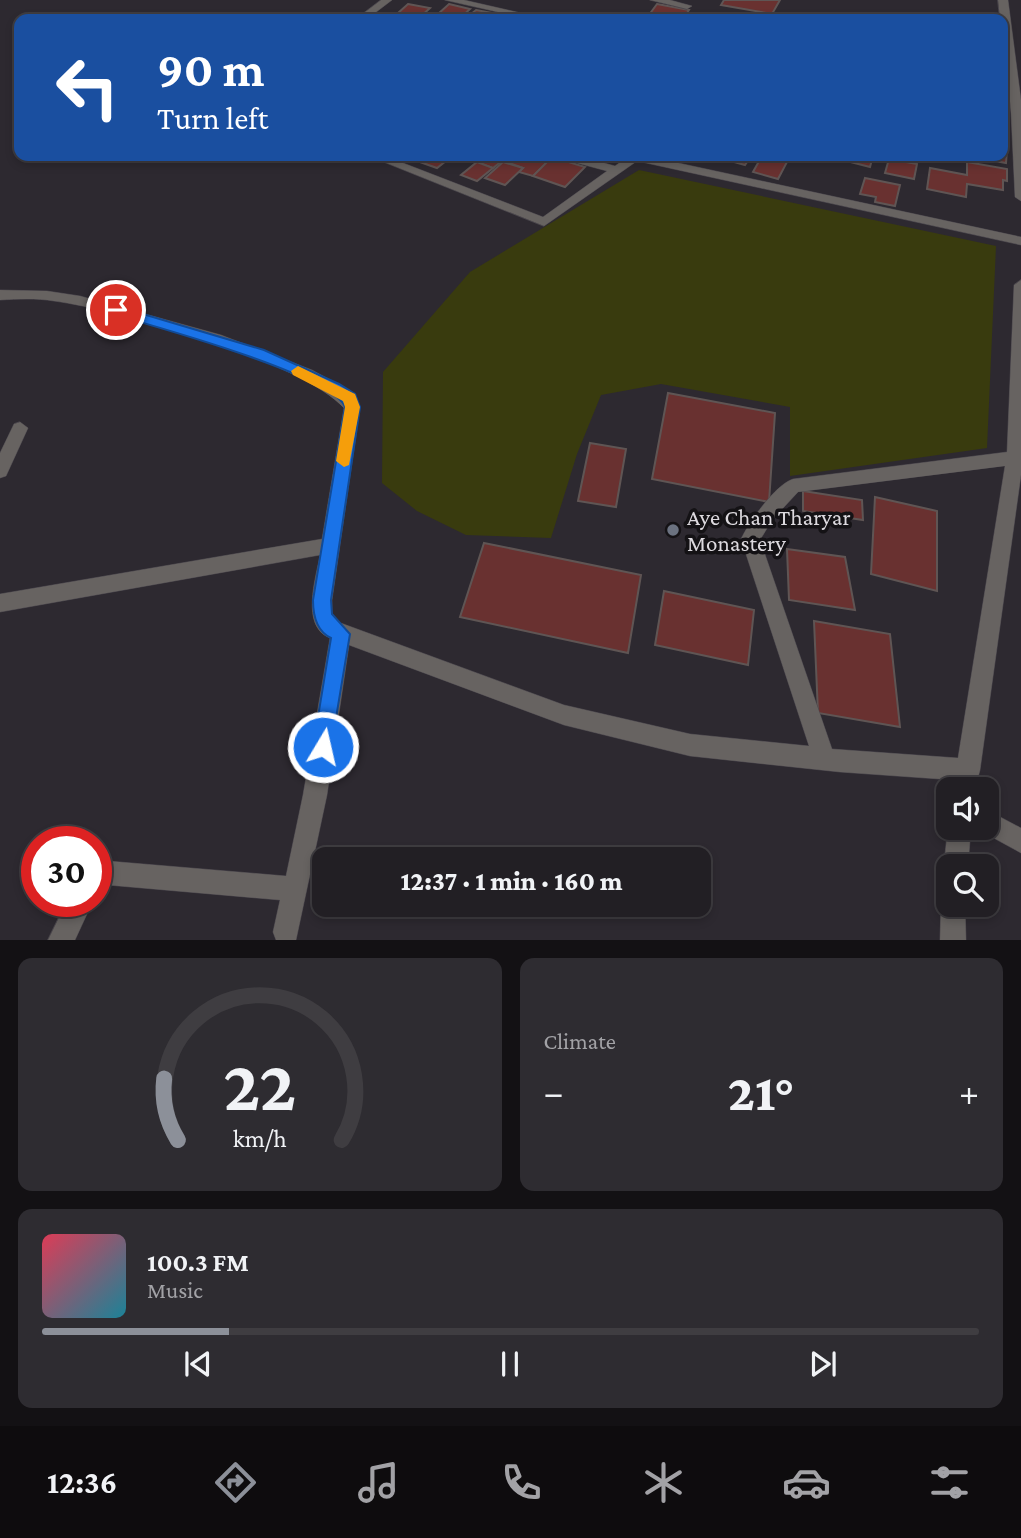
<!DOCTYPE html>
<meta charset="utf-8">
<style>
body{margin:0;font-family:"Crimson Pro",serif;background:#2e2c31;color:#f1f3f6;height:100vh;display:flex;flex-direction:column;font-size:26px;white-space:nowrap}
*{box-sizing:border-box;margin:0}
p{font-size:23px;color:#a2a2a6}
.icon{flex:none;width:38px;height:38px;fill:none;stroke:currentColor;stroke-width:2;stroke-linecap:round;stroke-linejoin:round}
.map{position:relative;height:940px;overflow:hidden}
.panel{display:flex;flex-direction:column;gap:18px;padding:18px;background:#131114;flex:1}
.panel>*{flex:none}
.top-card{position:absolute;left:14px;top:14px;width:994px;height:147px;border-radius:14px;box-shadow:0 4px 10px #0003,0 0 0 2px #3f3d41;background:#1a4fa0;color:#fff;overflow:hidden}
.tools{position:absolute;left:936px;top:777px;display:grid;gap:14px}
.tools a{display:grid;place-items:center;width:63px;height:63px;border-radius:14px;background:#221f24;box-shadow:0 4px 10px #0003,0 0 0 2px #3f3d41;font-size:35px}
.speed{position:absolute;left:21px;top:826px;display:flex;gap:14px;font-size:35px;font-weight:700;text-align:center}
.speed>*{display:grid;place-content:center;width:91px;height:91px;border-radius:50%;background:#221f24;box-shadow:0 4px 10px #0003,0 0 0 2px #3f3d41;line-height:1}
.speed .limit{border:10px solid #d22;background:#fff;color:#111}
.pin{position:absolute;display:grid;place-items:center;width:60px;height:60px;color:#fff;margin:-30px;border:4px solid #fff;border-radius:50%;box-shadow:0 2px 7px #0007}
.me{position:absolute;width:77px;margin:-38px;rotate:9deg;stroke-linejoin:round;filter:drop-shadow(0 0 5px #0008)}
.turn{display:flex;align-items:center;gap:24px;height:147px;padding:0 28px;font-size:32px}
.turn .icon{width:91px;height:91px;stroke-width:2.5}
.turn b{display:block;font-size:49px;line-height:60px}
.big{font-size:52px;font-weight:800;line-height:1.1}
.panel .tile{flex:1;display:flex;flex-direction:column;justify-content:center;gap:10px;min-width:0;padding:0 24px;border-radius:14px;background:#2e2c31}
.panel .dial{align-items:center;gap:0}
.dial svg{height:182px;overflow:visible;fill:none;stroke:#3f3d41;stroke-width:7;stroke-linecap:round;text-anchor:middle}
.dial text{fill:#f1f3f6;stroke:none}
.song{display:flex;align-items:center;gap:21px}
.cover{width:84px;height:84px;border-radius:10px;background:linear-gradient(135deg,hsl(350 70% 55%),hsl(190 70% 35%))}
.played{height:7px;border-radius:4px;background:linear-gradient(90deg,#8c9099 20%,#3f3d41 20%)}
.keys{display:flex;justify-content:space-around;direction:ltr}
.heat{display:flex;justify-content:space-between;align-items:center;font-size:38px;direction:ltr}
.panel .tiles{flex:1;display:grid;gap:18px;grid-template-columns:1fr 1fr}
.tile:last-child{grid-column:span 2}
.trip{position:absolute;left:312px;top:847px;width:399px;height:70px;border-radius:14px;background:#221f24;box-shadow:0 4px 10px #0003,0 0 0 2px #3f3d41;font-weight:800;line-height:70px;text-align:center}
.dock{display:flex;height:112px;justify-content:space-around;align-items:center;background:#0e0c0e;color:#a2a2a6}
.dock .icon{width:49px;height:49px}
.dock .current{color:#8c9099}
.dock b{font-size:32px;color:#f1f3f6}
.map>svg:first-child{display:block}
</style>
<div class="map">
<svg width="1021" height="940" viewBox="0 0 1021 940">
<rect width="100%" height="100%" fill="#2d2930"/>
<!-- green -->
<path fill="#393b0e" d="M639,170L996,246L987,448L790,476V407L661,384L601,395L577,454L551,538L466,535L417,511L382,483L383,372L470,272Z"/>
<!-- building -->
<g fill="#693130" stroke="#5f5554" stroke-width="2">
<path d="M724,0H780L772,14L721,5Z"/>
<path d="M408,4L430,8L419,18L397,14Z"/>
<path d="M449,4L470,9L459,19L437,15Z"/>
<path d="M657,4L689,10L683,19H646Z"/>
<path d="M476,10L498,14L492,19H465Z"/>
<path d="M1003,149L1007,150L1006,163L973,157L1003,156Z"/>
<path d="M403,156H449L451,157L437,168Z"/>
<path d="M487,156H508L493,168L479,163Z"/>
<path d="M518,156H544L552,158L533,176L519,172L523,168L509,163Z"/>
<path d="M713,156H751L745,165Z"/>
<path d="M762,156L787,162L778,179L753,172Z"/>
<path d="M827,156H873L870,167Z"/>
<path d="M552,157L585,167L565,187L533,176Z"/>
<path d="M889,159L917,164L914,179L885,173Z"/>
<path d="M477,162L493,168L477,181L461,175Z"/>
<path d="M503,162L523,168L505,185L485,178Z"/>
<path d="M967,162L1007,169V181L1003,180V190L967,184L966,197L927,189L930,168L967,175Z"/>
<path d="M865,178L900,185L895,206L875,202L876,197L860,194Z"/>
<path d="M668,393L775,413L769,502L652,479Z"/>
<path d="M590,443L626,449L616,507L578,501Z"/>
<path d="M803,491L862,500L863,520L803,511Z"/>
<path d="M875,497L937,511V591L871,574Z"/>
<path d="M484,543L641,575L628,653L460,617Z"/>
<path d="M787,549L845,557L855,610L789,600Z"/>
<path d="M664,591L754,610L748,665L655,645Z"/>
<path d="M814,621L890,634L900,727L818,713Z"/>
</g>
<g fill="none" stroke-linecap="round" stroke-linejoin="round">
<defs>
<g id="minor">
<path d="M381,0H392L367,19H356Z"/>
<path d="M445,0H464L547,19H529Z"/>
<path d="M650,0H670L692,6L687,9Z"/>
<path d="M998,0H1008L1021,100V201L1015,197L1011,113L1003,19H1000Z"/>
<path d="M369,156H385L543,217L607,171L562,159L560,156H579L615,166L629,156H646L1021,237V245L637,161L544,226Z"/>
<path d="M1021,280V475L980,770L975,789H953L954,780L840,772L690,756L564,725L349,645L327,795L296,940H276L273,932L280,900L96,884V860L286,876L303,795L330,638C300,626 316,578 320,555L0,612V594L322,539L344,408C301,361 120,310 54,301C36,298 18,299 0,300V290L47,291L80,296L221,335L312,370L343,387L360,407L332,600V613L338,622L564,705L690,734L809,746L741,539C749,522 775,485 793,479L1007,452L1014,285ZM1005,466L958,758L832,749L760,540L772,520L798,492Z"/>
<path d="M20,422L28,428L6,476L0,478V453L14,424Z"/>
<path d="M987,810L1021,828V853L979,830L978,828H987Z"/>
<path d="M948,825V828H971L968,866H948V875L944,866Z"/>
<path d="M948,894V905H965L966,940H940L941,905L944,896Z"/>
<path d="M67,901H93L75,940H48Z"/>
</g>
</defs>
<!-- minor casing -->
<use href="#minor" stroke="#49454c" stroke-width="1"/>
<!-- minor -->
<use href="#minor" fill="#676361" fill-rule="evenodd"/>
</g>
<!-- route -->
<path fill="#1a73e8" stroke="#114b97" stroke-width="2" d="M116,306L264,350L339,384L355,394L360,407L331,600L332,614L350,634L330,754L323,757L316,754L313,747L331,638C316,631 313,615 313,600L345,407C334,375 150,325 112,314L110,310Z"/>
<!-- slow -->
<path fill="#f59e0b" d="M298,366L355,394L360,407L349,465L344,467L336,461L345,407L343,401L293,375L291,371Z"/>
<!-- markers -->
<circle fill="#6b7280" stroke="#141215" stroke-width="2.5" cx="673" cy="530" r="7"/>
<g text-anchor="middle" dominant-baseline="central" stroke-width="7" stroke-linejoin="round" paint-order="stroke">
<!-- poi labels -->
<g font-size="23" fill="#dddadf" stroke="#141215" text-anchor="start">
<text x="687" y="517">Aye Chan Tharyar<tspan x="687" dy="26">Monastery</tspan></text>
</g>
</g>
</svg>
<div class="tools">
<a><svg class="icon" aria-label="sound" viewBox="0 0 24 24"><path d="M4 9h4l5-4v14l-5-4H4zM17 9q2 3 0 6"/></svg></a>
<a><svg class="icon" aria-label="search" viewBox="0 0 24 24"><circle cx="10" cy="10" r="6"/><path d="M15 15l6 6"/></svg></a>
</div>
<div class="speed"><div class="limit">30</div></div>
<div class="pin" style="left:116px;top:310px;background:#d93025"><svg class="icon" aria-label="arrive" viewBox="0 0 24 24"><path d="M6 21V4h12l-3 4 3 4H6"/></svg></div>
<svg class="me" style="left:323px;top:747px" viewBox="-20 -20 40 40"><circle r="17" fill="#1a73e8" stroke="#fff" stroke-width="3"/><path d="M0-11L8 9 0 5-8 9z" fill="#fff"/></svg>
<div class="trip">12:37 · 1 min · 160 m</div>
<div class="top-card">
<div class="turn"><svg class="icon" aria-label="left" viewBox="0 0 24 24"><path d="M17 20v-9H6M10 6l-5 5 5 5"/></svg><div><b>90 m</b>Turn left</div></div>
</div>
</div>
<section class="panel">
<div class="tiles">
<div class="tile dial"><svg viewBox="0 0 100 80">
<path d="M14 69A42 42 0 1 1 86 69"/>
<path d="M14 69A42 42 0 0 1 8 42" stroke="#8c9099"/>
<text x="50" y="56" font-size="32" font-weight="700">22</text>
<text x="50" y="72" font-size="11">km/h</text>
</svg></div>
<div class="tile"><p>Climate</p>
<div class="heat"><a>−</a><b class="big">21°</b><a>+</a></div>
</div>
<div class="tile">
<div class="song"><i class="cover"></i><div><b>100.3 FM</b><p>Music</p></div></div>
<div class="played"></div>
<div class="keys"><svg class="icon" aria-label="previous" viewBox="0 0 24 24"><path d="M18 5L8 12l10 7zM5 5v14"/></svg><svg class="icon" aria-label="pause" viewBox="0 0 24 24"><path d="M8 5v14M16 5v14"/></svg><svg class="icon" aria-label="next" viewBox="0 0 24 24"><path d="M6 5l10 7-10 7zM19 5v14"/></svg></div>
</div>
</div>
</section>
<nav class="dock">
<b>12:36</b>
<svg class="icon current" aria-label="directions" viewBox="0 0 24 24"><path d="M12 3l9 9-9 9-9-9zM9 14v-3h6M13 9l2 2-2 2"/></svg>
<svg class="icon" aria-label="music" viewBox="0 0 24 24"><path d="M9 18V5l10-2v13"/><circle cx="6" cy="18" r="3"/><circle cx="16" cy="16" r="3"/></svg>
<svg class="icon" aria-label="phone" viewBox="0 0 24 24"><path d="M5 4h4l2 5-3 2q2 4 5 5l2-3 5 2v4C11 20 4 13 5 4z"/></svg>
<svg class="icon" aria-label="climate" viewBox="0 0 24 24"><path d="M12 3v18M4 7l16 10M4 17L20 7"/></svg>
<svg class="icon" aria-label="car" viewBox="0 0 24 24"><path d="M5 17H2v-5l4-1 3-4h7l3 4 3 1v5h-3M9 17h6M6 11h13"/><circle cx="7" cy="17" r="2"/><circle cx="17" cy="17" r="2"/></svg>
<svg class="icon" aria-label="filters" viewBox="0 0 24 24"><path d="M4 7h16M4 17h16"/><circle cx="9" cy="7" r="2"/><circle cx="15" cy="17" r="2"/></svg>
</nav>
